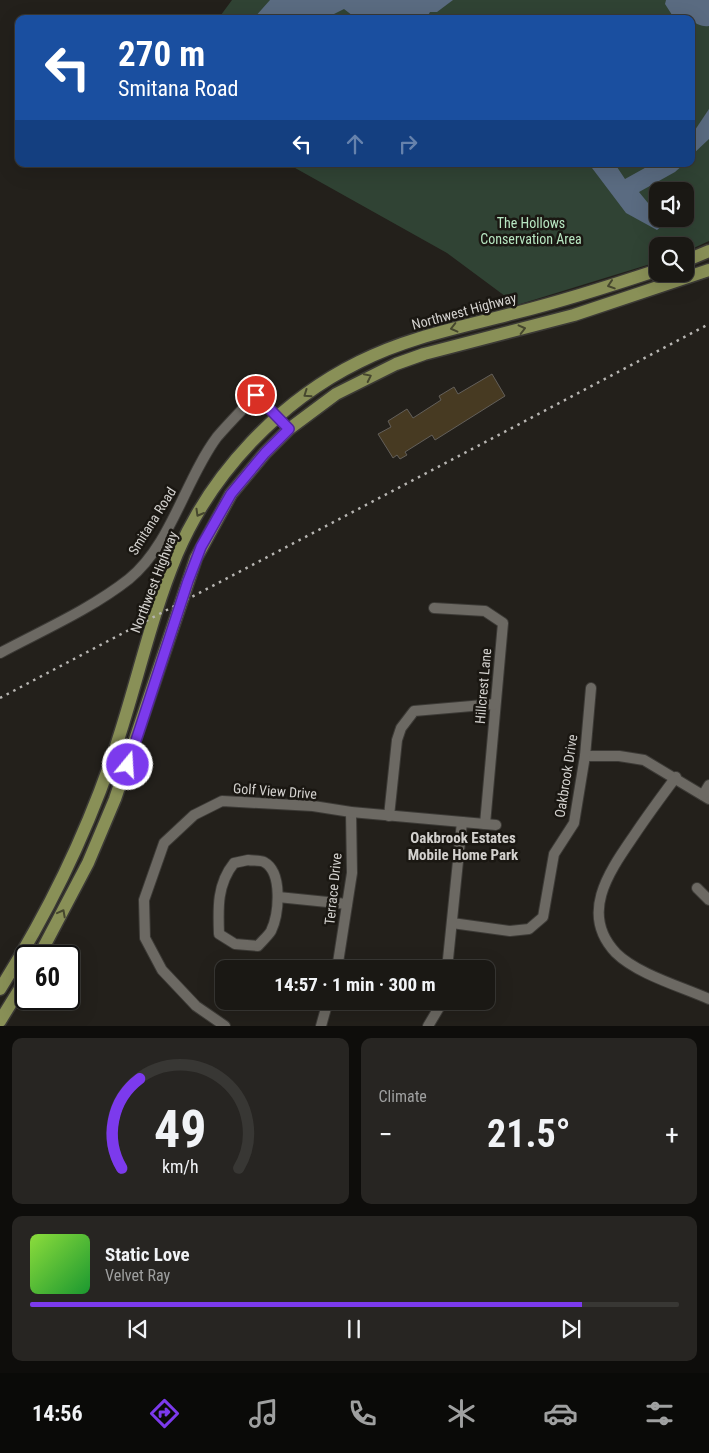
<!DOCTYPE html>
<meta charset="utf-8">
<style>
body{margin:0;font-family:"Roboto Condensed",sans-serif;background:#272522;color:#f1f3f6;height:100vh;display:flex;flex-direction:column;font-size:19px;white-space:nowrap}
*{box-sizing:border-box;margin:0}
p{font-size:16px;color:#9fa0a0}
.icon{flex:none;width:28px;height:28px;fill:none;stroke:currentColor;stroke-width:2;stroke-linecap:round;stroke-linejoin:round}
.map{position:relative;height:1026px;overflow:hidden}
.sheet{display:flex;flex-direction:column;gap:12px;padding:12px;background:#0e0d0b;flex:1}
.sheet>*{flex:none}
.banner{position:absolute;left:15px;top:15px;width:680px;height:152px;border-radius:10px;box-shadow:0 5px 20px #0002,0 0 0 1px #383734;background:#1a4fa0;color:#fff;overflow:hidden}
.fabs{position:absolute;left:649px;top:182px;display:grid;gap:10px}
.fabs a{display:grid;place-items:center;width:45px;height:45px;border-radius:10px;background:#1a1814;box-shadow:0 5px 20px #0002,0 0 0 1px #383734;font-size:25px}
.speed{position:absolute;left:15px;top:945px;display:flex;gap:10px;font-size:25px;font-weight:700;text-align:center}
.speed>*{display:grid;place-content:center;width:65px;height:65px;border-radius:50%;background:#1a1814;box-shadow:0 5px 20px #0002,0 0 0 1px #383734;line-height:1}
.speed .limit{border:2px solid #111;border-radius:8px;background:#fff;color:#111}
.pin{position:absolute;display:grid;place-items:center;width:42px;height:42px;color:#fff;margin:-21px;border:2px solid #fff;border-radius:50%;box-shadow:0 1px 5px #0007}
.me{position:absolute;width:55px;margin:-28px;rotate:18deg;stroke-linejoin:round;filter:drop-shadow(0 0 4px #0008)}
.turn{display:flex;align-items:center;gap:18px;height:105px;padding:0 20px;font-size:22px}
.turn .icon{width:65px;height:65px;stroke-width:2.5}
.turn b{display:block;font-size:35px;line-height:42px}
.lanes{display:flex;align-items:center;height:48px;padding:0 20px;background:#0003;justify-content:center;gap:25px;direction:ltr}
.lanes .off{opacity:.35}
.big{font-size:38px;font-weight:700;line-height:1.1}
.sheet .card{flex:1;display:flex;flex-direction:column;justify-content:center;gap:8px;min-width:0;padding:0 18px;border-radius:10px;background:#272522}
.sheet .dial{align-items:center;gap:0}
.dial svg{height:130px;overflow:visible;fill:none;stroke:#383734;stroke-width:7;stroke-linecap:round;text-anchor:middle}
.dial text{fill:#f1f3f6;stroke:none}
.song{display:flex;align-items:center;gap:15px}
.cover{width:60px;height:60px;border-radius:8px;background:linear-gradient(135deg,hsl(90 70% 55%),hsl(130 70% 35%))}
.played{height:5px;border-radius:2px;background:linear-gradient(90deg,#7c3aed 85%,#383734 85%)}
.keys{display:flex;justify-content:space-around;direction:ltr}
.heat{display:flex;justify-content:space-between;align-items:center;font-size:28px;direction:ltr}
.sheet .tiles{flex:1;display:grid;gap:12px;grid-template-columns:1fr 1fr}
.card:last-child{grid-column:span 2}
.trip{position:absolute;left:215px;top:960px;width:280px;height:50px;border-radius:10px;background:#1a1814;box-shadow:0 5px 20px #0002,0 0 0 1px #383734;font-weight:700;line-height:50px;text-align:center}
.tab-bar{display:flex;height:80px;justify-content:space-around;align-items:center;background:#0a0a08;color:#9fa0a0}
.tab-bar .icon{width:35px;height:35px}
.tab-bar .selected{color:#7c3aed}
.tab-bar b{font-size:22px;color:#f1f3f6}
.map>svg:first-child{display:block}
</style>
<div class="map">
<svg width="709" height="1026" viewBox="0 0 709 1026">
<rect width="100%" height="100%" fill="#23201b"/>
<!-- green -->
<path fill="#304334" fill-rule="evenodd" d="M232,0H709V241L685,252V246H658L657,262L517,305L447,253L288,164H691V19H218ZM658,191H685V219H658Z"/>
<!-- water -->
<g fill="#5a6b81">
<path d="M270,0H453L437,12H430L426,19H357L344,9L324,19H253Z"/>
<path d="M666,0H709V26C694,28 694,15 674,18L665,4Z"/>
<path d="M709,109V139L691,156V136Z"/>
<path d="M589,164H615L625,179L652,164H684L675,172L639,192L657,214L658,219H661L665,223L657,230L626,213Z"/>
</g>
<!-- building -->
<path fill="#473a22" stroke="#635f5a" d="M492,374L505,396L435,440L432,435L405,452L407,455L400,459L397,455L393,458L378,434L391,427L388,421L407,409L413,418L441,400L439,396L454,387L458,394Z"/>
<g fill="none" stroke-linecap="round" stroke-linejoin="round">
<defs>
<g id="street">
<path d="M434,608L485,611L503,623L485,824"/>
<path d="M0,653C43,630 91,609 129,579C171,545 185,480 217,437C229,423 243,409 256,395L289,429"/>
<path d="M585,756H619L644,760L709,799"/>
<path d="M676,777C661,797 647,816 633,837C609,872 579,914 616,953C637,974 682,987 709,999"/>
<path d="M703,795L709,785"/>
<path d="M389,816L397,740L401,728L414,711L495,704"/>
<path d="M248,860C253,861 260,860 264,862C283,872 279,914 271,931C268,936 262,941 258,946L235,944L219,934C218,908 217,884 234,863Z"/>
<path d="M697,888L709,900"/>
<path d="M278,897L347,904"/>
<path d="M452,923L510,931L529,929L543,917L554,854L574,823L585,756L591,688"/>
<path d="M337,969L352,873L351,812"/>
<path d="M447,969L462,822"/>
<path d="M225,1026L196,1006L162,970L145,938L144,900L164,843L194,815L222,801L313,806L351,812L496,825"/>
<path d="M321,1026L328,1001"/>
<path d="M428,1026L443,1001"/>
</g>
<g id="primary">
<path d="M685,261L709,251"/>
<path d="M39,956L88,863L115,799L196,558L231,494L265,453L289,429L336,394L396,364L424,354L574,315L709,270"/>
<path d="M0,989C45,918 83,841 111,761C135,693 149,621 177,554C212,472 280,401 359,362C408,337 462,327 515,313C563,301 610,286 658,270"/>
<path d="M0,1021L26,979"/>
</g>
</defs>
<!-- street casing -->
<use href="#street" stroke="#3c3a36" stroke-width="12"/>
<!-- primary casing -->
<use href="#primary" stroke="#3c3a36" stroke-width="15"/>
<!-- street -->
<use href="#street" stroke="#6c6963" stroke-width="10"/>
<!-- primary -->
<use href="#primary" stroke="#899057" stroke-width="12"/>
<!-- rail -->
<path stroke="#b7b5b2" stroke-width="2.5" stroke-dasharray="2.5 5" stroke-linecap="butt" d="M0,698L709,324"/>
</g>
<!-- one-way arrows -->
<defs><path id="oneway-chevron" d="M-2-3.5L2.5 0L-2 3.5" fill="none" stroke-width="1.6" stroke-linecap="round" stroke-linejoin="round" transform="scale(1.25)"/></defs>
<g stroke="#46472e">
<use href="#oneway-chevron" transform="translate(611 285) rotate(162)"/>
<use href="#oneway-chevron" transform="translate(454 328) rotate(166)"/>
<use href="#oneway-chevron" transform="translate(522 329) rotate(-14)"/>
<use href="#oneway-chevron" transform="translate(368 377) rotate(-26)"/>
<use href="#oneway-chevron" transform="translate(307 394) rotate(145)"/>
<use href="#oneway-chevron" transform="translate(199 513) rotate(120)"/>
<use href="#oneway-chevron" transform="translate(62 913) rotate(-62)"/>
</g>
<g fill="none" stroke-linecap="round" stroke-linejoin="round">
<defs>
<path id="route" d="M128,765L188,581L201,547L231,494L265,453L289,429L256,395"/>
</defs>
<!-- route casing -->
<use href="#route" stroke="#51269a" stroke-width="12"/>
<!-- route -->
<use href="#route" stroke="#7c3aed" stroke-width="9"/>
</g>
<g text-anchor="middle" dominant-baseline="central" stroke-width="5" stroke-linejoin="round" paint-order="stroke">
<!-- park labels -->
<g font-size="14" fill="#b7e6c1" stroke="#1a1712">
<text x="531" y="223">The Hollows<tspan x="531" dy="16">Conservation Area</tspan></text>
</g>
<!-- street labels -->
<g font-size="14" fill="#d3d1ce" stroke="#1a1712">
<text transform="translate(464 311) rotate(-15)">Northwest Highway</text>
<text transform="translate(152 521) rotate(-58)">Smitana Road</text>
<text transform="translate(154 582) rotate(-69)">Northwest Highway</text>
<text transform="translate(483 686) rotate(-85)">Hillcrest Lane</text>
<text transform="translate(566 776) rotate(-81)">Oakbrook Drive</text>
<text transform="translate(275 791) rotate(4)">Golf View Drive</text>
<text transform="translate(333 889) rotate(-84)">Terrace Drive</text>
</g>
<!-- neighbourhood labels -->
<g font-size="15" font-weight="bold" fill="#d3d1ce" stroke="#1a1712">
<text x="463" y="838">Oakbrook Estates<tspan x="463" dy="17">Mobile Home Park</tspan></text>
</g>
</g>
</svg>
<div class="fabs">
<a><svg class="icon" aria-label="sound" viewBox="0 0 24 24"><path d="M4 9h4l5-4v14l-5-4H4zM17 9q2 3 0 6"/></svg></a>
<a><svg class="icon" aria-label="search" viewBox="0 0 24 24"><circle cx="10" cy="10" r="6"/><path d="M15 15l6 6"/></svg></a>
</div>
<div class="speed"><div class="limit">60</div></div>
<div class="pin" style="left:256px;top:395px;background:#d93025"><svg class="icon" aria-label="arrive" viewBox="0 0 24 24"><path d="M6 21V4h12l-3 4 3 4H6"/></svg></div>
<svg class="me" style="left:128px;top:765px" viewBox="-20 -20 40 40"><circle r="17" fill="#7c3aed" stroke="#fff" stroke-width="3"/><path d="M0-11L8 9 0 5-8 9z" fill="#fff"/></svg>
<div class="trip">14:57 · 1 min · 300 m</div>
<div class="banner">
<div class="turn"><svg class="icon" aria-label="left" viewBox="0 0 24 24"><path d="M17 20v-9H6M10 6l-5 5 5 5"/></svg><div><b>270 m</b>Smitana Road</div></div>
<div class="lanes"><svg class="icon" aria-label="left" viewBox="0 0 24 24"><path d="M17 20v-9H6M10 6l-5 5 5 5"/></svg><svg class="icon off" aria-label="ahead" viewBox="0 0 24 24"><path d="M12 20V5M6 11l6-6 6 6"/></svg><svg class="icon off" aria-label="right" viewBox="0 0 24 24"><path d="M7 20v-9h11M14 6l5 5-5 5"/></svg></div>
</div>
</div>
<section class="sheet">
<div class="tiles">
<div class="card dial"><svg viewBox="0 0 100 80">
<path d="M14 69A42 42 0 1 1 86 69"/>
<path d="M14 69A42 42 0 0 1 25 14" stroke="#7c3aed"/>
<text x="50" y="56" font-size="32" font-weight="700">49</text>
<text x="50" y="72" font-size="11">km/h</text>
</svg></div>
<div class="card"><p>Climate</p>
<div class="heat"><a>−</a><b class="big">21.5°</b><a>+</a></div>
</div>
<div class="card">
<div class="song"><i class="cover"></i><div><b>Static Love</b><p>Velvet Ray</p></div></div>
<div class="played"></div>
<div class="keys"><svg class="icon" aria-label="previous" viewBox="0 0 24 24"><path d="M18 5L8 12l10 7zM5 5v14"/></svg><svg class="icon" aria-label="pause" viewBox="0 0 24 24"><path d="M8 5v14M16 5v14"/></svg><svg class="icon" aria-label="next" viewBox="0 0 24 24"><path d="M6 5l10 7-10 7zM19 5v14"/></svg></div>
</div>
</div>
</section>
<nav class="tab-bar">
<b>14:56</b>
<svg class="icon selected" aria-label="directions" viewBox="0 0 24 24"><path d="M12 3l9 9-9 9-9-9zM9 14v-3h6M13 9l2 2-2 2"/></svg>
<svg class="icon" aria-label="music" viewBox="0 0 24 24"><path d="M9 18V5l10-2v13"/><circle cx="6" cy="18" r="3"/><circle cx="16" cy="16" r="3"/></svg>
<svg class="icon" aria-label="phone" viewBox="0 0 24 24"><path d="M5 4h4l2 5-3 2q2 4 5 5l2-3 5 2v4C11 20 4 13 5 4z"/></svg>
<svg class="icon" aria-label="climate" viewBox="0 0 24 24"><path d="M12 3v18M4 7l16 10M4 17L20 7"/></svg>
<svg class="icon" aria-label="car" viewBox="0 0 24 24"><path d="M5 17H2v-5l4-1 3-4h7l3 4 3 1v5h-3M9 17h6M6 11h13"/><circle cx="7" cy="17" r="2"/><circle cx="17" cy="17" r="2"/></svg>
<svg class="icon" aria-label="filters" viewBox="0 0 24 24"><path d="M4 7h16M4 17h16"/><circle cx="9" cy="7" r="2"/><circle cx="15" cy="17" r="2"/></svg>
</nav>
